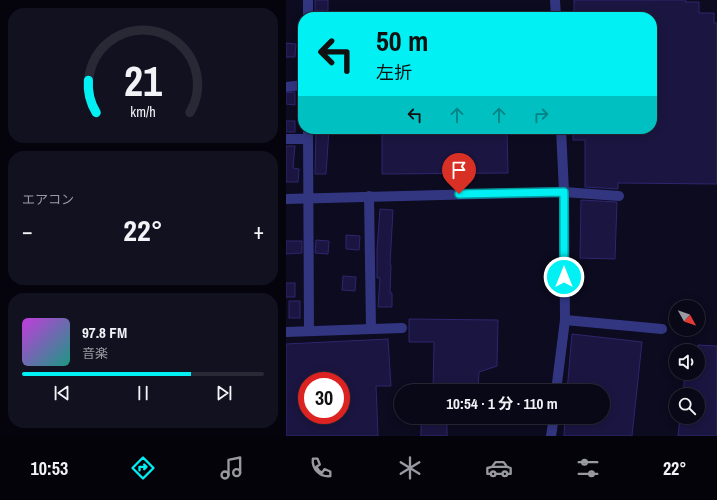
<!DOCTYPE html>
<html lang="ja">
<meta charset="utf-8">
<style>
body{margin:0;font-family:"Archivo Narrow","Noto Sans JP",sans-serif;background:#121120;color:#f1f3f6;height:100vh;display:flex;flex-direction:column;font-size:15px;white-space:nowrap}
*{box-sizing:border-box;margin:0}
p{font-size:13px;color:#999aa1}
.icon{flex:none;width:22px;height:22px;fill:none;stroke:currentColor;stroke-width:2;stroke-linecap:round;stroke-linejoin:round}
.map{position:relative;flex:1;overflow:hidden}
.sheet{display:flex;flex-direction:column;gap:8px;padding:8px;background:#05040d;width:286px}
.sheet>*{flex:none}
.guide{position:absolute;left:12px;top:12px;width:359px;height:122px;border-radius:16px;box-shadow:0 2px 10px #0003,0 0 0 1px #292936;background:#00f0f3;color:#111;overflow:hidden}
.needle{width:26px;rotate:130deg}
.tools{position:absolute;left:383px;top:300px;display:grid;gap:8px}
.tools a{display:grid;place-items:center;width:36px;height:36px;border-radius:50%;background:#090817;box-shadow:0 2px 10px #0003,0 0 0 1px #292936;font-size:20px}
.speed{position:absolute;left:12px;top:372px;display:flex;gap:8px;font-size:20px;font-weight:700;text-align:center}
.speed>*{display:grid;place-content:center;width:52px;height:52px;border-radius:50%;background:#090817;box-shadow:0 2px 10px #0003,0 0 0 1px #292936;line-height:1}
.speed .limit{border:6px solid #d22;background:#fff;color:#111}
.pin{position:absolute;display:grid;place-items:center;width:34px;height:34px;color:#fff;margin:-41px -17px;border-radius:50% 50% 50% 0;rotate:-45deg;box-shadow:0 0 4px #0007}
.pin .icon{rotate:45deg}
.me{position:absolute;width:44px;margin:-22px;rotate:0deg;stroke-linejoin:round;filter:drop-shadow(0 0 3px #0008)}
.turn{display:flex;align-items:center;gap:14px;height:84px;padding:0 12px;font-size:18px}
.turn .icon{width:52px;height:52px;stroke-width:2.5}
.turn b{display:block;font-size:28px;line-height:34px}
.lanes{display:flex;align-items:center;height:38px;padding:0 12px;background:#0003;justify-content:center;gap:20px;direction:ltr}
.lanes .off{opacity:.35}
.big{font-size:30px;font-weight:700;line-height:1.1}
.sheet .tile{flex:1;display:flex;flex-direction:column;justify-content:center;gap:6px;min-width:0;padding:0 14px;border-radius:16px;background:#121120}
.sheet .dial{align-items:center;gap:0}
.dial svg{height:104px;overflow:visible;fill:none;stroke:#292936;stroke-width:7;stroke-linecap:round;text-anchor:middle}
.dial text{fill:#f1f3f6;stroke:none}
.song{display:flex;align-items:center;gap:12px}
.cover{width:48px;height:48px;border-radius:6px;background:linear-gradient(135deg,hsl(290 70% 55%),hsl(170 70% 35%))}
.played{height:4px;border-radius:2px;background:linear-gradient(90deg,#00f0f3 70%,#292936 70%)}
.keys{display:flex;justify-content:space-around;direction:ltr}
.heat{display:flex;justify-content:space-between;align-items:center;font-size:22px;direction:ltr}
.trip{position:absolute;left:108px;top:384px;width:216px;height:40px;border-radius:20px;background:#090817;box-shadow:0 2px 10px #0003,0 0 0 1px #292936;font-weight:700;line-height:40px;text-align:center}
.menu{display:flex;height:64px;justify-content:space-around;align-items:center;background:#040309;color:#999aa1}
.menu .icon{width:28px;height:28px}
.menu .selected{color:#00f0f3}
.menu b{font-size:18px;color:#f1f3f6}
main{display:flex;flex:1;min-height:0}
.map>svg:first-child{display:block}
</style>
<main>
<section class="sheet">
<div class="tile dial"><svg viewBox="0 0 100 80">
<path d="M14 69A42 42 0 1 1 86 69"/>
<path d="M14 69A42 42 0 0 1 8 44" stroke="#00f0f3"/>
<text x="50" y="56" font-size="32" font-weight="700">21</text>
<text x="50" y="72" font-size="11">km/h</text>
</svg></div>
<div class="tile"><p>エアコン</p>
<div class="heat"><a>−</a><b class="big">22°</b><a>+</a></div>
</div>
<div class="tile">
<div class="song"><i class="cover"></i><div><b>97.8 FM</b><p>音楽</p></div></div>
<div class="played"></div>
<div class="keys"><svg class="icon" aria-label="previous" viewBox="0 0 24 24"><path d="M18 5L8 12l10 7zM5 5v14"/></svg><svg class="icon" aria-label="pause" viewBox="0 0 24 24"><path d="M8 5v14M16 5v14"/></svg><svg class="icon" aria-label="next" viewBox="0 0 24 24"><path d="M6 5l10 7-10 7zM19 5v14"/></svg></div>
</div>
</section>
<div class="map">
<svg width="431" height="436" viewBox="0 0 431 436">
<rect width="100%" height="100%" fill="#0c0b1f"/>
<!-- building -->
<g fill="#1b1541" stroke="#2e266f" fill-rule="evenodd">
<rect x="29" y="0" width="13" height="11"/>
<path d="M288,0H400L399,2H413V13H428V23H431V184L332,183V189L299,187V140H287V129H366V17H288Z"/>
<path d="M0,43L10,44L9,57H0Z"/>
<path d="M9,92V105L0,104V93Z"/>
<rect x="0" y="121" width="9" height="11"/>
<path d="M30,129H43L40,174H29Z"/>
<path d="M96,129H221L222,173L96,174Z"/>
<path d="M0,146H9L7,168L13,169L12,182H0Z"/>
<path d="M295,200L331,202L329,259L294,258Z"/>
<path d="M94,209L107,210L104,265H105L104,293H106V307H92L94,278H91V250Z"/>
<path d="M60,235L74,236L73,250L60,249Z"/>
<path d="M30,240L43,241L42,254L29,253Z"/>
<path d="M0,241H16V253L0,254Z"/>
<path d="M57,276L70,277L69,291L56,290Z"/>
<rect x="0" y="283" width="9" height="14"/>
<rect x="3" y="301" width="11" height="17"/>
<path d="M123,319L212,320L211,366L193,372L192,391H147L148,342H123Z"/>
<path d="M286,334L356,342L346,436H278L279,417H317V391H281Z"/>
<path d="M102,339L105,386H90L92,436H0V344ZM21,381H55V415H21Z"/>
<path d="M412,345L431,346V436H392L394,417H412V395H397L399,373H412Z"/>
<rect x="135" y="417" width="26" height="19"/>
</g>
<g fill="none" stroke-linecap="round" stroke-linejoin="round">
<!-- minor -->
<g stroke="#323681" stroke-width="10">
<path d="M269,0L270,17"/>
<path d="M22,17V0"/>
<path d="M0,87L17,85"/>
<path d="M22,129L23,331"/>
<path d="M0,139H22"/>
<path d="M83,196L85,329"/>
<path d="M0,199L278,192L333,196"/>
<path d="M279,320L376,329"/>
<path d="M0,332L116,328"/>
<path d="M270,391L279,320L278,192L275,129"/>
<path d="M265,436L268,417"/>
</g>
</g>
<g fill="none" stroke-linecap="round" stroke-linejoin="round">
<defs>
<path id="route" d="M173,194L278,192V277"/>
</defs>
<!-- route casing -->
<use href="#route" stroke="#009c9e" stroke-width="10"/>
<!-- route -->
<use href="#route" stroke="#00f0f3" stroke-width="7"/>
</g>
</svg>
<div class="tools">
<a><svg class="needle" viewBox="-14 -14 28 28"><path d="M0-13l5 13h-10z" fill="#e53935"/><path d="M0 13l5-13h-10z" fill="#999aa1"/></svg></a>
<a><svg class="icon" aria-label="sound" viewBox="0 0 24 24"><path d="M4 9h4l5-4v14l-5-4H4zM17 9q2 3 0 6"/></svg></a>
<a><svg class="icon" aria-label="search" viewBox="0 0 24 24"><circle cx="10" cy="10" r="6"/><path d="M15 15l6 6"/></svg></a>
</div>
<div class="speed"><div class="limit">30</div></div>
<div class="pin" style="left:173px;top:194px;background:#d93025"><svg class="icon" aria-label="arrive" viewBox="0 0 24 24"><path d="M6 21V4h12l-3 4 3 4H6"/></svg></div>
<svg class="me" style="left:278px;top:277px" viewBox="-20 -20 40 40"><circle r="17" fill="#00f0f3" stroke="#fff" stroke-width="3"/><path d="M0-11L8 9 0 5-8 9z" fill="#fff"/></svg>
<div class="trip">10:54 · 1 分 · 110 m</div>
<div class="guide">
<div class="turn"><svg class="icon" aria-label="left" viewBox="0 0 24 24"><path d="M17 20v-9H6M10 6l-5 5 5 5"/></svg><div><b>50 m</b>左折</div></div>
<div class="lanes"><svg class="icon" aria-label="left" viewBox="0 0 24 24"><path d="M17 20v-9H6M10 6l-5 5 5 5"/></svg><svg class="icon off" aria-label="ahead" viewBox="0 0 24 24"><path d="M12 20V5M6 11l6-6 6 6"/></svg><svg class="icon off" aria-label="ahead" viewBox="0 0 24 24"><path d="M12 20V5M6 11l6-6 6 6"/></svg><svg class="icon off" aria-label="right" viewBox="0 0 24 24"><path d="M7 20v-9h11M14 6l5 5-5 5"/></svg></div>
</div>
</div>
</main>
<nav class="menu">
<b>10:53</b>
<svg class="icon selected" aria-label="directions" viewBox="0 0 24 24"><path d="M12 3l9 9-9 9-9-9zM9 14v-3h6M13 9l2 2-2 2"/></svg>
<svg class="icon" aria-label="music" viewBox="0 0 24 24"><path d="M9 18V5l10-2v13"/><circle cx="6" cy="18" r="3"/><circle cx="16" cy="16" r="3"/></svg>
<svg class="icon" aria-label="phone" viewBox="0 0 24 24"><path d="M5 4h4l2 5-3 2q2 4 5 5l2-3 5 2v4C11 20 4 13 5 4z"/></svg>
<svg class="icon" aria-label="climate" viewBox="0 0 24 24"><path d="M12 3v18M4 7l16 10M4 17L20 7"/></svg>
<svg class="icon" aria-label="car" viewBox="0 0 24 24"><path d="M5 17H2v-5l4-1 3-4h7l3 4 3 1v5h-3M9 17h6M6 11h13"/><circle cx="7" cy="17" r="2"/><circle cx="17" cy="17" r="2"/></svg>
<svg class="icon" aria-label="filters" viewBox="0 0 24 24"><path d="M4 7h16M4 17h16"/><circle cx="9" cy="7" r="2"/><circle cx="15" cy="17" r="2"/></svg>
<b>22°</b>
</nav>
